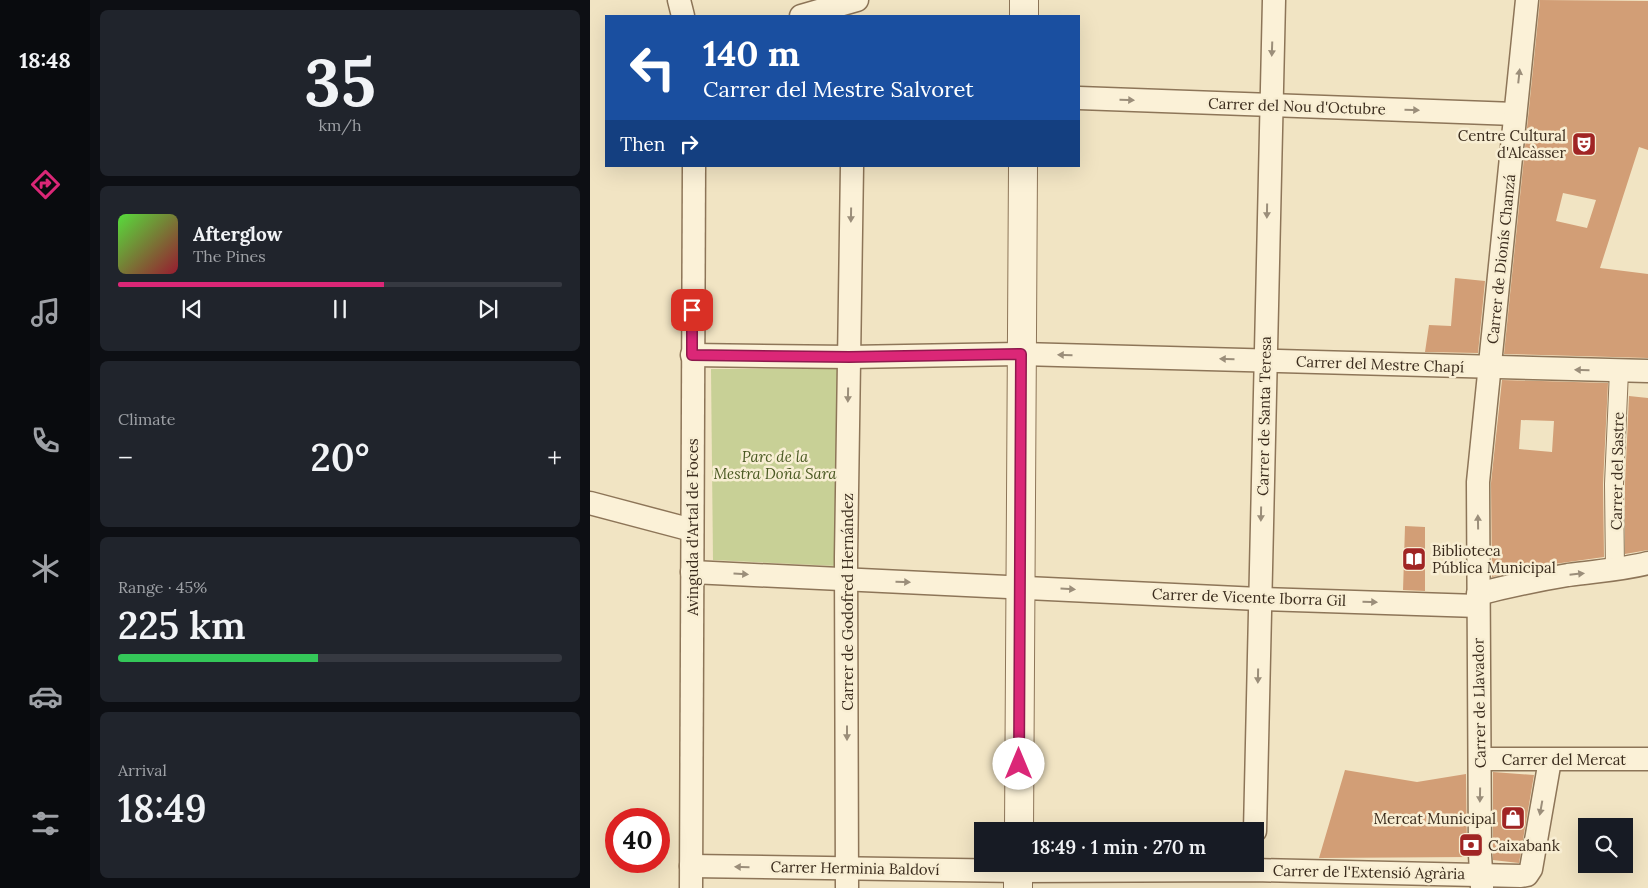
<!DOCTYPE html>
<meta charset="utf-8">
<style>
body{margin:0;font-family:Lora,serif;background:#20242c;color:#f1f3f6;height:100vh;display:flex;flex-direction:column;font-size:19px;white-space:nowrap}
*{box-sizing:border-box;margin:0}
p{font-size:16px;color:#9ea1a6}
.icon{flex:none;width:28px;height:28px;fill:none;stroke:currentColor;stroke-width:2;stroke-linecap:round;stroke-linejoin:round}
.map{position:relative;flex:1;overflow:hidden}
.drawer{display:flex;flex-direction:column;gap:10px;padding:10px;background:#0d0f14;width:500px}
.drawer>*{flex:none}
.banner{position:absolute;left:15px;top:15px;width:475px;height:152px;border-radius:0px;box-shadow:0 5px 20px #0002;background:#1a4fa0;color:#fff;overflow:hidden}
.tools{position:absolute;left:988px;top:818px;display:grid;gap:10px}
.tools a{display:grid;place-items:center;width:55px;height:55px;border-radius:0px;background:#171b24;box-shadow:0 5px 20px #0002;font-size:25px}
.speed{position:absolute;left:15px;top:808px;display:flex;gap:10px;font-size:25px;font-weight:700;text-align:center}
.speed>*{display:grid;place-content:center;width:65px;height:65px;border-radius:50%;background:#171b24;box-shadow:0 5px 20px #0002;line-height:1}
.speed .limit{border:8px solid #d22;background:#fff;color:#111}
.pin{position:absolute;display:grid;place-items:center;width:42px;height:42px;color:#fff;margin:-21px;border-radius:10px;box-shadow:0 2px 8px #0006}
.me{position:absolute;width:55px;margin:-28px;rotate:0deg;stroke-linejoin:round;filter:drop-shadow(0 0 4px #0008)}
.turn{display:flex;align-items:center;gap:18px;height:105px;padding:0 15px;font-size:22px}
.turn .icon{width:65px;height:65px;stroke-width:2.5}
.turn b{display:block;font-size:35px;line-height:42px}
.then{display:flex;align-items:center;height:48px;padding:0 15px;background:#0003;gap:10px;font-size:19px}
.big{font-size:38px;font-weight:600;line-height:1.1}
.drawer .tile{flex:1;display:flex;flex-direction:column;justify-content:center;gap:8px;min-width:0;padding:0 18px;border-radius:8px;background:#20242c}
.drawer .dial{align-items:center;gap:0}
.dial b{font-size:65px;line-height:1}
.song{display:flex;align-items:center;gap:15px}
.cover{width:60px;height:60px;border-radius:8px;background:linear-gradient(135deg,hsl(110 70% 55%),hsl(350 70% 35%))}
.played{height:5px;border-radius:2px;background:linear-gradient(90deg,#db2777 60%,#363941 60%)}
.keys{display:flex;justify-content:space-around;direction:ltr}
.heat{display:flex;justify-content:space-between;align-items:center;font-size:28px;direction:ltr}
.charge{height:8px;border-radius:4px;background:linear-gradient(90deg,#34c759 45%,#363941 0)}
.trip{position:absolute;left:384px;top:822px;width:290px;height:50px;border-radius:0px;background:#171b24;box-shadow:0 5px 20px #0002;font-weight:600;line-height:50px;text-align:center}
main{display:flex;flex:1;min-height:0}
.tab-bar{display:flex;flex-direction:column;width:90px;justify-content:space-around;align-items:center;background:#090b0e;color:#9ea1a6}
.tab-bar .icon{width:35px;height:35px}
.tab-bar .active{color:#db2777}
.tab-bar b{font-size:22px;color:#f1f3f6}
.map>svg:first-child{display:block}
</style>
<main>
<nav class="tab-bar">
<b>18:48</b>
<svg class="icon active" aria-label="directions" viewBox="0 0 24 24"><path d="M12 3l9 9-9 9-9-9zM9 14v-3h6M13 9l2 2-2 2"/></svg>
<svg class="icon" aria-label="music" viewBox="0 0 24 24"><path d="M9 18V5l10-2v13"/><circle cx="6" cy="18" r="3"/><circle cx="16" cy="16" r="3"/></svg>
<svg class="icon" aria-label="phone" viewBox="0 0 24 24"><path d="M5 4h4l2 5-3 2q2 4 5 5l2-3 5 2v4C11 20 4 13 5 4z"/></svg>
<svg class="icon" aria-label="climate" viewBox="0 0 24 24"><path d="M12 3v18M4 7l16 10M4 17L20 7"/></svg>
<svg class="icon" aria-label="car" viewBox="0 0 24 24"><path d="M5 17H2v-5l4-1 3-4h7l3 4 3 1v5h-3M9 17h6M6 11h13"/><circle cx="7" cy="17" r="2"/><circle cx="17" cy="17" r="2"/></svg>
<svg class="icon" aria-label="filters" viewBox="0 0 24 24"><path d="M4 7h16M4 17h16"/><circle cx="9" cy="7" r="2"/><circle cx="15" cy="17" r="2"/></svg>
</nav>
<section class="drawer">
<div class="tile dial"><b>35</b><p>km/h</p></div>
<div class="tile">
<div class="song"><i class="cover"></i><div><b>Afterglow</b><p>The Pines</p></div></div>
<div class="played"></div>
<div class="keys"><svg class="icon" aria-label="previous" viewBox="0 0 24 24"><path d="M18 5L8 12l10 7zM5 5v14"/></svg><svg class="icon" aria-label="pause" viewBox="0 0 24 24"><path d="M8 5v14M16 5v14"/></svg><svg class="icon" aria-label="next" viewBox="0 0 24 24"><path d="M6 5l10 7-10 7zM19 5v14"/></svg></div>
</div>
<div class="tile"><p>Climate</p>
<div class="heat"><a>−</a><b class="big">20°</b><a>+</a></div>
</div>
<div class="tile"><p>Range · 45%</p><b class="big">225 km</b><div class="charge"></div></div>
<div class="tile"><p>Arrival</p><b class="big">18:49</b></div>
</section>
<div class="map">
<svg width="1058" height="888" viewBox="0 0 1058 888">
<rect width="100%" height="100%" fill="#f1e4c3"/>
<!-- green -->
<path fill="#c8d096" d="M121,369H248L246,566L123,560Z"/>
<!-- building -->
<g fill="#d29e76" fill-rule="evenodd">
<path d="M950,0L1058,1V150L1049,147L1010,268L1058,274V358L914,354ZM973,193L1006,200L997,228L966,221Z"/>
<path d="M865,278L895,281L888,353L835,352L839,325L861,326Z"/>
<path d="M912,380L1018,383L1013,484L1014,557L964,564L902,577L901,483ZM931,420L964,421L962,452L929,449Z"/>
<path d="M1039,396L1058,398V550L1035,554V484Z"/>
<path d="M815,526L835,527V591L813,590Z"/>
<path d="M755,770L827,782L876,774L877,857L729,858Z"/>
<path d="M903,772L944,775L929,863L903,860Z"/>
</g>
<g fill="none" stroke-linecap="round" stroke-linejoin="round">
<defs>
<path id="pedestrian" d="M1025,570L1024,484L1029,371"/>
<g id="minor">
<path d="M89,0L93,16"/>
<path d="M211,16L267,0"/>
<path d="M489,98L925,114"/>
<path d="M102,355L259,357L431,354L1058,371"/>
<path d="M0,503L102,530"/>
<path d="M102,572L669,599L888,606"/>
<path d="M888,594C918,586 948,580 978,575C1006,571 1031,570 1058,563"/>
<path d="M890,759H1058"/>
<path d="M665,831L684,0"/>
<path d="M101,866L428,871L664,870L931,876L937,875L941,869L960,760"/>
<path d="M892,887L890,855L888,482L937,0"/>
<path d="M101,888L104,166"/>
<path d="M257,888L256,557L262,166"/>
</g>
<g id="tertiary">
<path d="M434,16V0"/>
<path d="M429,831L433,166"/>
<path d="M428,888V864"/>
</g>
</defs>
<!-- pedestrian casing -->
<use href="#pedestrian" stroke="#8d7558" stroke-width="20"/>
<!-- minor casing -->
<use href="#minor" stroke="#8d7558" stroke-width="25"/>
<!-- tertiary casing -->
<use href="#tertiary" stroke="#8d7558" stroke-width="30"/>
<!-- pedestrian -->
<use href="#pedestrian" stroke="#fbf1d7" stroke-width="18"/>
<!-- minor -->
<use href="#minor" stroke="#fbf1d7" stroke-width="22"/>
<!-- tertiary -->
<use href="#tertiary" stroke="#fbf1d7" stroke-width="28"/>
</g>
<!-- one-way arrows -->
<defs><path id="oneway-solid" d="M-6-.8H1V-3.2L6.5 0L1 3.2V.8H-6Z" transform="scale(1.25)"/></defs>
<g fill="#9b8e7a">
<use href="#oneway-solid" transform="translate(682 49) rotate(92)"/>
<use href="#oneway-solid" transform="translate(929 76) rotate(-84)"/>
<use href="#oneway-solid" transform="translate(537 100) rotate(2)"/>
<use href="#oneway-solid" transform="translate(822 110) rotate(2)"/>
<use href="#oneway-solid" transform="translate(677 211) rotate(91)"/>
<use href="#oneway-solid" transform="translate(261 215) rotate(91)"/>
<use href="#oneway-solid" transform="translate(475 355) rotate(-179)"/>
<use href="#oneway-solid" transform="translate(637 359) rotate(-179)"/>
<use href="#oneway-solid" transform="translate(992 370) rotate(-179)"/>
<use href="#oneway-solid" transform="translate(258 395) rotate(91)"/>
<use href="#oneway-solid" transform="translate(671 514) rotate(91)"/>
<use href="#oneway-solid" transform="translate(888 522) rotate(-91)"/>
<use href="#oneway-solid" transform="translate(151 574) rotate(3)"/>
<use href="#oneway-solid" transform="translate(987 574) rotate(-6)"/>
<use href="#oneway-solid" transform="translate(313 582) rotate(2)"/>
<use href="#oneway-solid" transform="translate(478 589) rotate(3)"/>
<use href="#oneway-solid" transform="translate(780 602) rotate(2)"/>
<use href="#oneway-solid" transform="translate(668 676) rotate(91)"/>
<use href="#oneway-solid" transform="translate(257 733) rotate(90)"/>
<use href="#oneway-solid" transform="translate(890 795) rotate(91)"/>
<use href="#oneway-solid" transform="translate(951 808) rotate(100)"/>
<use href="#oneway-solid" transform="translate(152 867) rotate(-179)"/>
</g>
<g fill="none" stroke-linecap="round" stroke-linejoin="round">
<defs>
<path id="route" d="M102,310V355L259,357L431,354L429,764"/>
</defs>
<!-- route casing -->
<use href="#route" stroke="#8e194d" stroke-width="12"/>
<!-- route -->
<use href="#route" stroke="#db2777" stroke-width="9"/>
</g>
<!-- icons -->
<defs>
<symbol id="theatre-square" viewBox="-11 -11 22 22"><rect x="-9" y="-9" width="18" height="18" rx="4" fill="#a02524" stroke="#f8eed3"/><path d="M-5-5.5Q0-4 5-5.5V0Q5 5 0 6Q-5 5-5 0ZM-3.3-2.5H-1v1.5H-3.3ZM1-2.5H3.3v1.5H1ZM-2.8 1Q0 5.5 2.8 1Z" fill="#fff"/></symbol>
<symbol id="library-square" viewBox="-11 -11 22 22"><rect x="-9" y="-9" width="18" height="18" rx="4" fill="#a02524" stroke="#f8eed3"/><path d="M-6-4Q-3-5.5-.7-3.5V5Q-3 3-6 4ZM6-4Q3-5.5 .7-3.5V5Q3 3 6 4Z" fill="#fff"/></symbol>
<symbol id="shop-square" viewBox="-11 -11 22 22"><rect x="-9" y="-9" width="18" height="18" rx="4" fill="#a02524" stroke="#f8eed3"/><path d="M-5-2.5h2.3a2.7 3.5 0 0 1 5.4 0H5L5.5 6h-11ZM-1.5-2.5h3a1.5 2.3 0 0 0-3 0Z" fill="#fff"/></symbol>
<symbol id="bank-square" viewBox="-11 -11 22 22"><rect x="-9" y="-9" width="18" height="18" rx="4" fill="#a02524" stroke="#f8eed3"/><path d="M-6-4H6V4H-6ZM0-2.3a2.3 2.3 0 1 0 0 4.6a2.3 2.3 0 1 0 0-4.6Z" fill="#fff"/></symbol>
</defs>
<g fill-rule="evenodd">
<use href="#theatre-square" x="980" y="130" width="28" height="28"/>
<use href="#library-square" x="810" y="545" width="28" height="28"/>
<use href="#shop-square" x="909" y="804" width="28" height="28"/>
<use href="#bank-square" x="867" y="831" width="28" height="28"/>
</g>
<g text-anchor="middle" dominant-baseline="central" stroke-width="5" stroke-linejoin="round" paint-order="stroke">
<!-- street labels -->
<g font-size="15" fill="#3b2c1d" stroke="#f8eed3">
<text transform="translate(707 106) rotate(2)">Carrer del Nou d'Octubre</text>
<text transform="translate(911 259) rotate(-84)">Carrer de Dionís Chanzá</text>
<text transform="translate(790 364) rotate(2)">Carrer del Mestre Chapí</text>
<text transform="translate(674 416) rotate(-89)">Carrer de Santa Teresa</text>
<text transform="translate(1027 471) rotate(-89)">Carrer del Sastre</text>
<text transform="translate(102 527) rotate(-90)">Avinguda d'Artal de Foces</text>
<text transform="translate(659 597) rotate(2)">Carrer de Vicente Iborra Gil</text>
<text transform="translate(257 602) rotate(-90)">Carrer de Godofred Hernández</text>
<text transform="translate(889 703) rotate(-91)">Carrer de Llavador</text>
<text x="974" y="759">Carrer del Mercat</text>
<text transform="translate(265 868) rotate(1)">Carrer Herminia Baldoví</text>
<text transform="translate(779 872) rotate(1)">Carrer de l'Extensió Agrària</text>
</g>
<!-- poi labels -->
<g font-size="15" fill="#3b2c1d" stroke="#f8eed3" text-anchor="end">
<text x="976" y="135">Centre Cultural<tspan x="976" dy="17">d'Alcàsser</tspan></text>
<text x="842" y="550" text-anchor="start">Biblioteca<tspan x="842" dy="17">Pública Municipal</tspan></text>
<text x="906" y="818">Mercat Municipal</text>
<text x="898" y="845" text-anchor="start">Caixabank</text>
</g>
<!-- park labels -->
<g font-size="15" font-style="italic" fill="#4a5922" stroke="#f8eed3">
<text x="185" y="456">Parc de la<tspan x="185" dy="17">Mestra Doña Sara</tspan></text>
</g>
</g>
</svg>
<div class="tools">
<a><svg class="icon" aria-label="search" viewBox="0 0 24 24"><circle cx="10" cy="10" r="6"/><path d="M15 15l6 6"/></svg></a>
</div>
<div class="speed"><div class="limit">40</div></div>
<div class="pin" style="left:102px;top:310px;background:#d93025"><svg class="icon" aria-label="arrive" viewBox="0 0 24 24"><path d="M6 21V4h12l-3 4 3 4H6"/></svg></div>
<svg class="me" style="left:429px;top:764px" viewBox="-20 -20 40 40"><circle r="19" fill="#fff"/><path d="M0-13L10 11 0 6-10 11z" fill="#db2777"/></svg>
<div class="trip">18:49 · 1 min · 270 m</div>
<div class="banner">
<div class="turn"><svg class="icon" aria-label="left" viewBox="0 0 24 24"><path d="M17 20v-9H6M10 6l-5 5 5 5"/></svg><div><b>140 m</b>Carrer del Mestre Salvoret</div></div>
<div class="then">Then<svg class="icon" aria-label="right" viewBox="0 0 24 24"><path d="M7 20v-9h11M14 6l5 5-5 5"/></svg></div>
</div>
</div>
</main>
